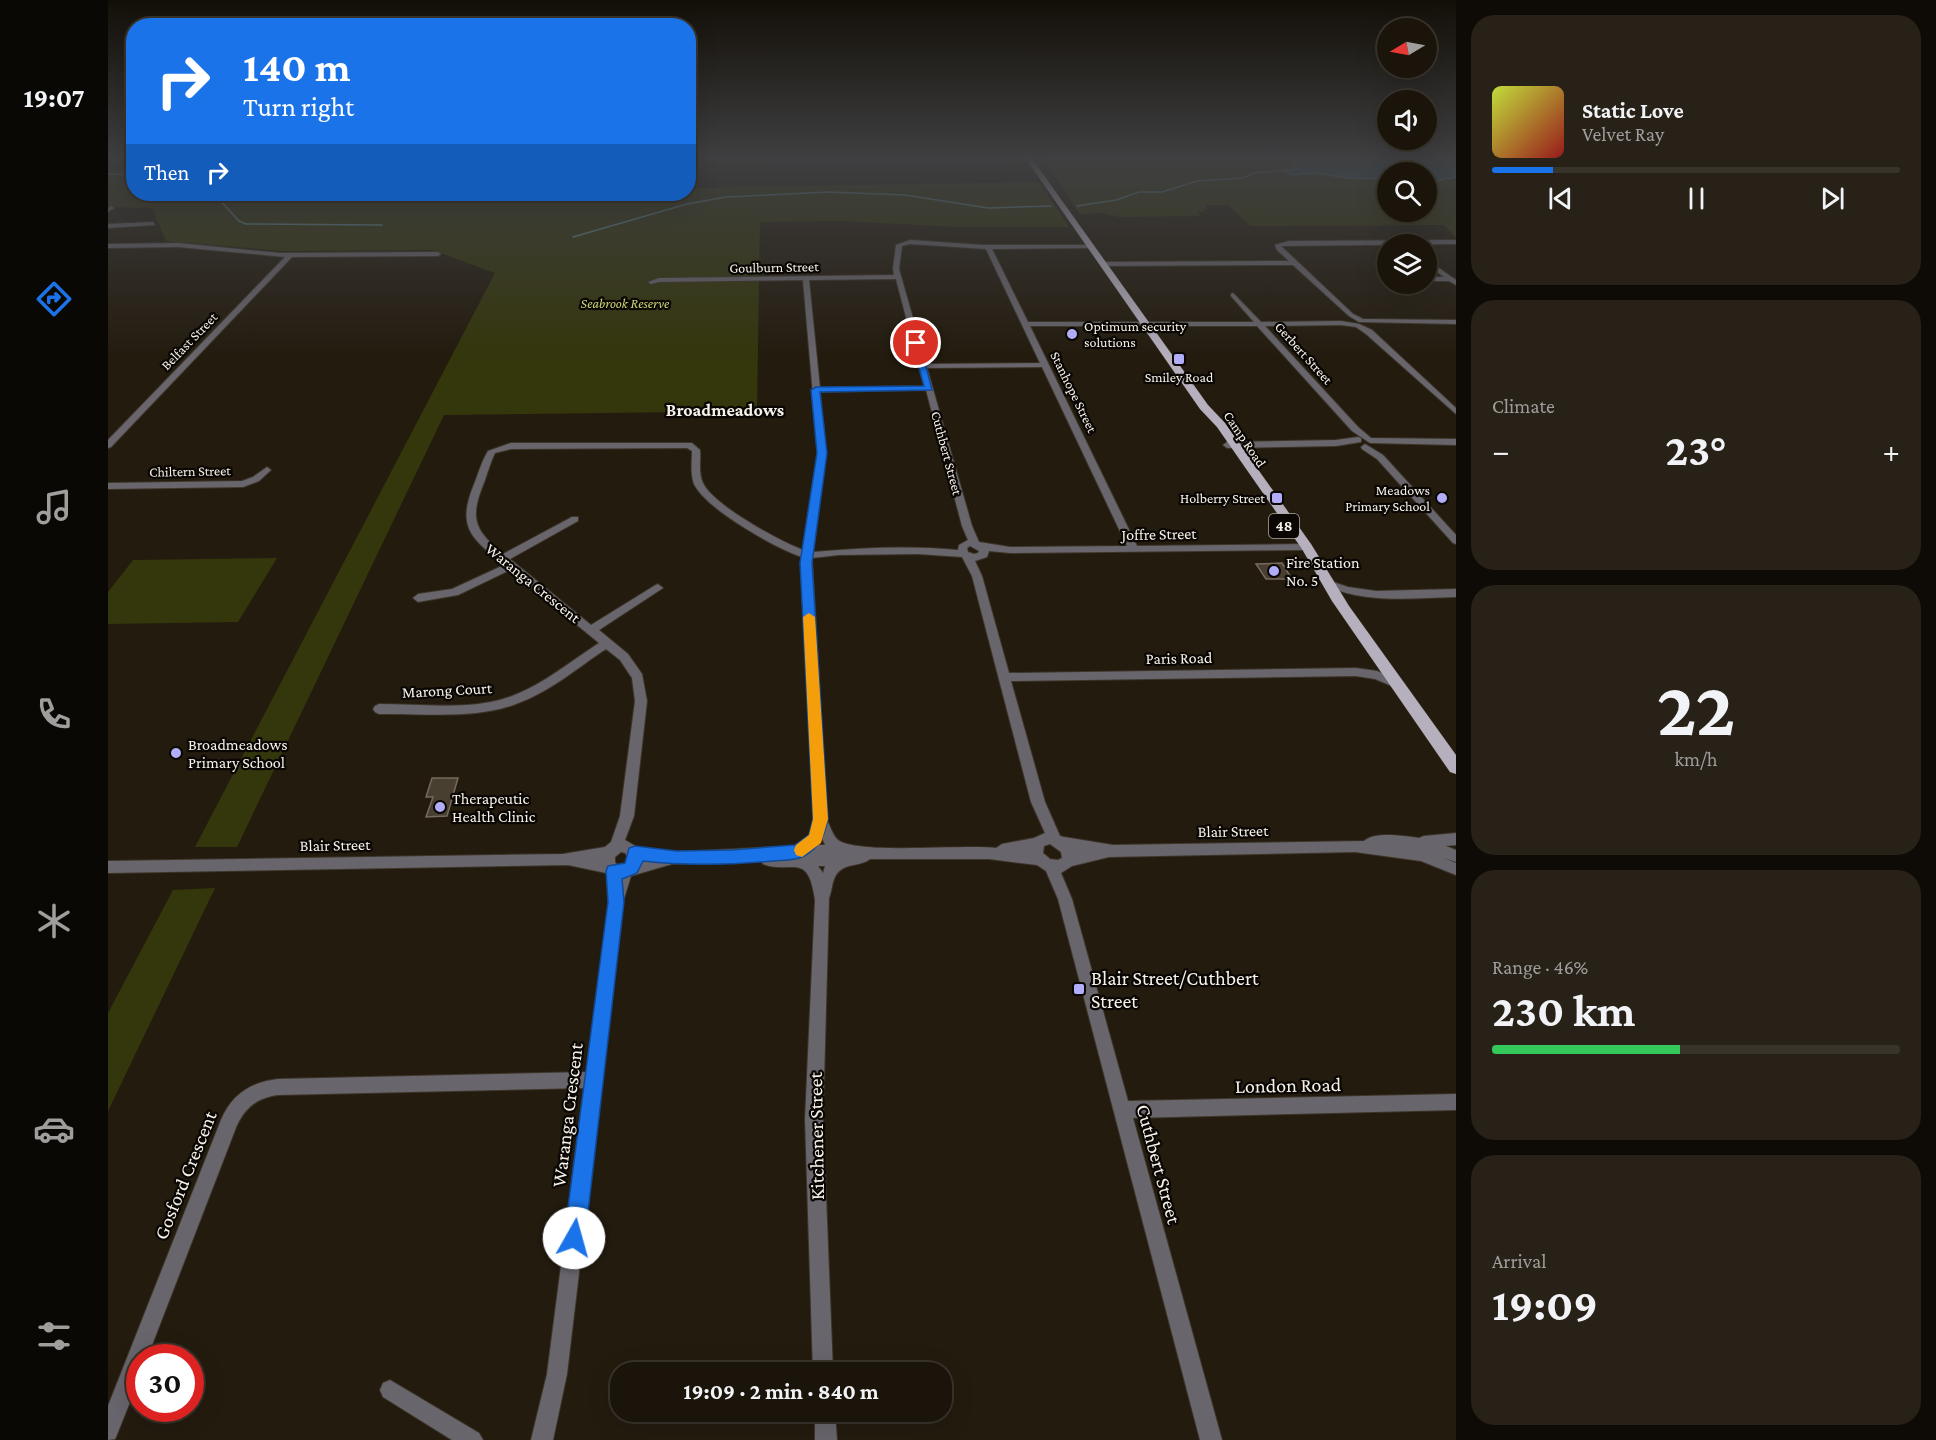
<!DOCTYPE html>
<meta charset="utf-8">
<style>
body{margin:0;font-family:"Crimson Pro",serif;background:#272118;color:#f1f3f6;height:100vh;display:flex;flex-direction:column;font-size:22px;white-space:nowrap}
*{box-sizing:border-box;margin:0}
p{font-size:20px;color:#9f9e9c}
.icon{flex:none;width:33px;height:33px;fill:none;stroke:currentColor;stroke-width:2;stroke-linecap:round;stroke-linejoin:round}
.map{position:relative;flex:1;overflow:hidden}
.drawer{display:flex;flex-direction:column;gap:15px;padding:15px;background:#0e0b06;width:480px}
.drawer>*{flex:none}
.guide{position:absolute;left:18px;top:18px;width:570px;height:183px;border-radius:24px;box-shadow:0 6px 24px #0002,0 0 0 2px #38332b;background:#1a73e8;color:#fff;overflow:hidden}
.needle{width:39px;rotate:260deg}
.fabs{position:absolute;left:1269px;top:18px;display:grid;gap:12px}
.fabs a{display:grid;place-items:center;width:60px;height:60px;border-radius:50%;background:#1a140a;box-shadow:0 6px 24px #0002,0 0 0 2px #38332b;font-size:30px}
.speed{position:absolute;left:18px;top:1344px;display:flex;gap:12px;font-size:30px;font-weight:700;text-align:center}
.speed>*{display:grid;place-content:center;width:78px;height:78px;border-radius:50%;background:#1a140a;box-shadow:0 6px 24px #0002,0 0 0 2px #38332b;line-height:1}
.speed .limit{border:9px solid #d22;background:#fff;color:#111}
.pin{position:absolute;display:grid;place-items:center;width:51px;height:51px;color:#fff;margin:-26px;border:3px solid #fff;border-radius:50%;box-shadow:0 2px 6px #0007}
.me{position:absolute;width:66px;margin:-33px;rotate:7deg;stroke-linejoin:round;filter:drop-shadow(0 0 4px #0008)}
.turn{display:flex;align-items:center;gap:21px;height:126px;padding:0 18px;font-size:27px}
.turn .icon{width:78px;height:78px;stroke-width:2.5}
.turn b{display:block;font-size:42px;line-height:51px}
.then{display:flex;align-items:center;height:57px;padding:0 18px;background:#0003;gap:12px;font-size:22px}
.big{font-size:45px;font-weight:700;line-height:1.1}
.drawer .card{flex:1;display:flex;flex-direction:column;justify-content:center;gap:9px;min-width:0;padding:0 21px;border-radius:24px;background:#272118}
.drawer .dial{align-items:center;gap:0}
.dial b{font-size:78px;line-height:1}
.song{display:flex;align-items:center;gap:18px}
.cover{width:72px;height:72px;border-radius:9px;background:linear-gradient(135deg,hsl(70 70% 55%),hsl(0 70% 35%))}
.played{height:6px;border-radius:3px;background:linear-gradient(90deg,#1a73e8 15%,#38332b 15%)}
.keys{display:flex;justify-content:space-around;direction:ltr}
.heat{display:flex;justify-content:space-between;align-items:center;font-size:33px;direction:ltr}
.charge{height:9px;border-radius:4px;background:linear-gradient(90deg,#34c759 46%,#38332b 0)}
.trip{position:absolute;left:502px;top:1362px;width:342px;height:60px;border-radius:24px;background:#1a140a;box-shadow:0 6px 24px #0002,0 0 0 2px #38332b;font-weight:700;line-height:60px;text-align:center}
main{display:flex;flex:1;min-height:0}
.tab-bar{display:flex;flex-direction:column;width:108px;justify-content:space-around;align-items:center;background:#0a0804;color:#9f9e9c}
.tab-bar .icon{width:42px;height:42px}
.tab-bar .on{color:#1a73e8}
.tab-bar b{font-size:27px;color:#f1f3f6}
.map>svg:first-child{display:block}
</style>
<main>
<nav class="tab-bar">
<b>19:07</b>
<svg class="icon on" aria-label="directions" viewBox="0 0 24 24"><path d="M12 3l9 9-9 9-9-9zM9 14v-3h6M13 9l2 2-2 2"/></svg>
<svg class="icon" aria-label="music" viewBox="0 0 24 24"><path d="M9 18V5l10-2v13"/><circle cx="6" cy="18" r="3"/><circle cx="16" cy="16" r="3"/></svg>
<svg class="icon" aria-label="phone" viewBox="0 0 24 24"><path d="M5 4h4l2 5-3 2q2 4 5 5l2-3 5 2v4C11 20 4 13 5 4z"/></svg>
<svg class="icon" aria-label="climate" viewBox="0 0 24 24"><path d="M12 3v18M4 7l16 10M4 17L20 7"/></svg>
<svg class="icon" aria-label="car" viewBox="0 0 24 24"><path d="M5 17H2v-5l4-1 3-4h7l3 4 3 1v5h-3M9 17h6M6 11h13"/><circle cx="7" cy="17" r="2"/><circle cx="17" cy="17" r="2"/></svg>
<svg class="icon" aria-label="filters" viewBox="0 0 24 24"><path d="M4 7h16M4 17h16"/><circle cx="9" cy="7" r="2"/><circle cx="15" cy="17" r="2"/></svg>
</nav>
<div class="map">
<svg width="1348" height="1440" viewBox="0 0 1348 1440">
<rect width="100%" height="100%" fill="#231b0e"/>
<!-- green -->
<g fill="#34360c" fill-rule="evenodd">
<path d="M1020,156H1348V238L1336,225L1142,226L1120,205H1098L1100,209H1095L1097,212H1089L1093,216L1011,217L994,213L972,214L934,157ZM1280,172H1318V212H1280Z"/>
<path d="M0,168L25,169L26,194H131L137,198L164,197L161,201L224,200L227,196L580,194L581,188L931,182L961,227H849L733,221L652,222L649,411L336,415L129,847H87L387,273L324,250L175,251L58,241L44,208L0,207Z"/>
<path d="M169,558L130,622L0,624V592L25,560Z"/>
<path d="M107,888L0,1111V1013L65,890Z"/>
</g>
<!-- water -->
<path fill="#1d6275" stroke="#5e8d98" stroke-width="1.5" d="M1215,156H1348V177L1328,181L1319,180L1318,172H1280L1279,179L1240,178L1207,173L1185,175L1174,170L1190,169L1185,166L1184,159Z"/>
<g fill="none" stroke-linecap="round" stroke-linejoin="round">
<!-- stream -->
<g stroke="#5e8d98" stroke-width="1.5">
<path d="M0,174L26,175"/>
<path d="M106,194L131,221L138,224L274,225"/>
<path d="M969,206L1008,200L1031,192H1054L1089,181L1134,178L1147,173L1178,170"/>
<path d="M465,237L579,204L618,197L720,192L797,195L880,208L943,206"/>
</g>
</g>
<!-- building -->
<g fill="#493f31" stroke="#756a5b" stroke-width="1.5">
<path d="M1174,563L1184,579H1158L1148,564Z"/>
<path d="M324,778H350L339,816L318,817L325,797H318Z"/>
</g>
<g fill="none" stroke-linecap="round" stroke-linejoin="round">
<defs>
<g id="minor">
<path d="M3,206L6,208L0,212V208Z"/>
<path d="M45,222L47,225L0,228V224Z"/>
<path d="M802,240L875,245H986L984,248L884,249L920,322H1146L1123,296V294L1125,293L1153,322L1233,321L1251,324L1264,330L1348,408V414L1258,334L1248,327L1233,325L1157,326L1250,427L1263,438L1348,439V445L1262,443L1244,431L1149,326H922L1029,546L1199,544L1204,547L1199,550L902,553L881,551L879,557L867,561L874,576L901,673L1248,668L1269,671L1295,682L1297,685L1295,688L1291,689L1267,679L1248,676L903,681L937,802L952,836L956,837L1005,845L1256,841C1267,831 1296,836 1311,838L1316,836L1348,833V845L1338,846L1348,850V862L1336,858L1348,863V875L1313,861L1247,852L1001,857L964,866L953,873L964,899L1020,1101L1348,1094V1110L1025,1118L1114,1440H1092L950,899L938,871L929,865L881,859H762C753,867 736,862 728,875C724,881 724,891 721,898L715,1119L725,1372H705L697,1119L707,900C700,850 684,875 655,864L653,860L564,864L523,876L515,902L459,1374L445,1440H423L439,1374L476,1088L170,1095C149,1098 138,1107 129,1125L39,1358H32V1377L10,1432L7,1439L0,1440V1406L113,1120C124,1094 143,1082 170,1079L479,1072L501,902L509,878L498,873L460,865L0,873V861L455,854L497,847L503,842L512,816L527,701L524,678L512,660L498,649C469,668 442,692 408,704C366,720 316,713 271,714L267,712L265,709L267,706L271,704C314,704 364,711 404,696C436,684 463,661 491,643L402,570L350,595L310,602L305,598L310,594L344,589L396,565C362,537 348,527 367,482C371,471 374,461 380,451L403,443H584L592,450C593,461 590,473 595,483C605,505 671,541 695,550L710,453L695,280L551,282L543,284L540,282L551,278L786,275L785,269L788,245ZM802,244L878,249L932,363L818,364L791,269L794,246ZM788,279L816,386L712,388L701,280ZM934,367L1019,546L902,547L871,542L864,526L819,368ZM818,390L854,526L860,540L851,545L850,550C802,545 753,548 705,552L718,453L712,392ZM579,448L584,451C584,462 582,473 586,484C598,509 667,548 694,557L706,819L701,835L687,846L569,852L529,847L517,840L526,816L539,701L534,674L520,654L491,630L555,588L550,584L546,586L483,625L402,559L470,521V517H464L395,554C364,528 362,517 377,480C380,471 383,461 387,453L403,449ZM862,546L871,551L870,553L866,554L860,552L859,548ZM810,554L854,557L864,576L923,802L937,833L926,838L894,844L888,848C857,844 750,855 730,840C725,836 722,826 719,820L704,558L731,555ZM714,838L717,845H709ZM942,844L953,852L954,858L950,860L942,859L935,853L936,846ZM513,852L517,853L519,856V862L514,866L509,865L507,862V857ZM710,866H717L715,873Z"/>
<path d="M1348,240V244L1173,246L1245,314L1255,319L1348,320V324L1251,322L1241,316L1185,265L996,266L993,264L996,262L1181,261L1169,250L1167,245L1181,241Z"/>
<path d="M70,243L172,253L330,252L333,254L330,256L184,257L3,447L0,448V440L177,257L70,247L0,248V244Z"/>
<path d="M1318,259L1348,280V285L1341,281H1318V277H1336L1318,264Z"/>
<path d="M1277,277H1280V281L1274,279Z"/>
<path d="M1250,437L1253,438V442L1228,446L1119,448L1115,445L1119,442L1228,440Z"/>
<path d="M1257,444L1275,455L1348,535V544L1345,543L1269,459L1254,449L1253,447Z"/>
<path d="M159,467L163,470L151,481L135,487L0,489V483L134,481L145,477Z"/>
<path d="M1225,582L1240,587L1268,591L1348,589V597C1305,598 1262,604 1221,587L1220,585L1221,583Z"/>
<path d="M282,1380L371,1433L375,1440H344L275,1397L272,1390L275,1383Z"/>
<path d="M707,1412H727L729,1440H707Z"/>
</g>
<path id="major" d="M916,156H922L1100,405L1117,423L1203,544L1241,606L1348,755V774L1342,772L1224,601L1194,549L1109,427L1092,409Z"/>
</defs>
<!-- minor casing -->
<use href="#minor" stroke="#3c3528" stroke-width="2"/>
<!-- major casing -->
<use href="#major" stroke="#3c3528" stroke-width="1"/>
<!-- minor -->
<use href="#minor" fill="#68656c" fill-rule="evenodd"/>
<!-- major -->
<use href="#major" fill="#b6afbe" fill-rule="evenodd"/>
</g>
<!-- sky -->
<linearGradient id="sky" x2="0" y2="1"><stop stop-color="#130f08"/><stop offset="0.44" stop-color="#3f3f41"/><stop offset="1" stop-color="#3f3f41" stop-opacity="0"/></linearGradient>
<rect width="1348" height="357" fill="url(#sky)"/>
<!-- route -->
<path fill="#1a73e8" stroke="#114b97" stroke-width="1.5" d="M808,341L812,343L824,390L712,392L719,453L704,563L720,819C716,836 712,847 696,856C688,861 674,860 665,861C621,865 579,866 535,861L529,873L514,879L516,902L477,1238L474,1246L466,1249L459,1246L456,1238L500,902L498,871L500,866L517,863L521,848L527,846L569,851L624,850L687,845L701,835L705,819L692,563L709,453L703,390L708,387L816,386L804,343Z"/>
<!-- slow -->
<path fill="#f59e0b" d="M701,613L707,617L720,819L713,843L694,857L688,855L686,850L688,845L701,835L705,819L695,617Z"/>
<!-- markers -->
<g fill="#b2adf9" stroke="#090603" stroke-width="2">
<circle cx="964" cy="334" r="6"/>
<rect x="1065" y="353" width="12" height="12" rx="3"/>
<rect x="1163" y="492" width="12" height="12" rx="3"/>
<circle cx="1334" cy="498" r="6"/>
<circle cx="1166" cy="571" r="6"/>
<circle cx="68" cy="753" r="6"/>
<circle cx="332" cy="807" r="6"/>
<rect x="965" y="983" width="12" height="12" rx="3"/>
</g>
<g text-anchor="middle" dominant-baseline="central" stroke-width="4.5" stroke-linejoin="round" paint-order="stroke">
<!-- far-street labels -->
<g font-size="14" fill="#f7f2e9" stroke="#090603">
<text transform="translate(666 267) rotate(-1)">Goulburn Street</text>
<text transform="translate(81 341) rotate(-46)">Belfast Street</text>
<text transform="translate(1196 353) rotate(48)">Gerbert Street</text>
<text transform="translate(966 392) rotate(64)">Stanhope Street</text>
<text transform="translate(1137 439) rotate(56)">Camp Road</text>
<text transform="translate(839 453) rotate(75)">Cuthbert Street</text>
<text transform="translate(82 471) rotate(-1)">Chiltern Street</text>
</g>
<!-- far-park labels -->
<g font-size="14" font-style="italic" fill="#cfd473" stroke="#090603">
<text x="517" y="303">Seabrook Reserve</text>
</g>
<!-- far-poi labels -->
<g font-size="14" fill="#f7f2e9" stroke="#090603" text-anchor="end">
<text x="976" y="326" text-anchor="start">Optimum security<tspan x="976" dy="16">solutions</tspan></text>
<text x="1071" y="377" text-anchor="middle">Smiley Road</text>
<text x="1322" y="490">Meadows<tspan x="1322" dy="16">Primary School</tspan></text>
<text x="1157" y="498">Holberry Street</text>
</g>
<!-- shield labels -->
<rect fill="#090603" stroke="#b0aba4" stroke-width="1.5" x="1161" y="514" width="30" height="24" rx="4.5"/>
<g font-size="15" font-weight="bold" fill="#f7f2e9">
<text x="1176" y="526">48</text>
</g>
<!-- street labels -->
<g font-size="16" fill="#f7f2e9" stroke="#090603">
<text transform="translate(1051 534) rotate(-1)">Joffre Street</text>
<text transform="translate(425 583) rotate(39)">Waranga Crescent</text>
<text transform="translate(1071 658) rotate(-1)">Paris Road</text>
<text transform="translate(339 690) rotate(-3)">Marong Court</text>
<text transform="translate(1125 831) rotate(-1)">Blair Street</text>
<text transform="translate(227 845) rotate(-1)">Blair Street</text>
</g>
<!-- poi labels -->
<g font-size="16" fill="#f7f2e9" stroke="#090603" text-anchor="start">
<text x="1178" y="562">Fire Station<tspan x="1178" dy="18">No. 5</tspan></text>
<text x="80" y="744">Broadmeadows<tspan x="80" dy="18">Primary School</tspan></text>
<text x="344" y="798">Therapeutic<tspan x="344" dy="18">Health Clinic</tspan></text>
</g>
<!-- far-district labels -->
<g font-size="18" font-weight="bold" fill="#f7f2e9" stroke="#090603">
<text x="617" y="410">Broadmeadows</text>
</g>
<!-- near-poi labels -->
<g font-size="20" fill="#f7f2e9" stroke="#090603" text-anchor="start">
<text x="983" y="978">Blair Street/Cuthbert<tspan x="983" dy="23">Street</tspan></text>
</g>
<!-- near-street labels -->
<g font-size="20" fill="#f7f2e9" stroke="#090603">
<text transform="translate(1180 1085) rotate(-1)">London Road</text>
<text transform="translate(459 1115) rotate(-83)">Waranga Crescent</text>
<text transform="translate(708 1136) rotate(-91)">Kitchener Street</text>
<text transform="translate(1051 1164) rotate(75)">Cuthbert Street</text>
<text transform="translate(77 1175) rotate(-68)">Gosford Crescent</text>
</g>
</g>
</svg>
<div class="fabs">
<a><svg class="needle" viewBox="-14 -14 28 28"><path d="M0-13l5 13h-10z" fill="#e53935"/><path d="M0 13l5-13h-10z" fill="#9f9e9c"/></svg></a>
<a><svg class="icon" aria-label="sound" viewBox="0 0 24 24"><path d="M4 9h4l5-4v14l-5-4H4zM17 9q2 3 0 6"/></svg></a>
<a><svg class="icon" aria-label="search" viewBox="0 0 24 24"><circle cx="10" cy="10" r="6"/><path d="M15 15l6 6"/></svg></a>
<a><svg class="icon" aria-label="layers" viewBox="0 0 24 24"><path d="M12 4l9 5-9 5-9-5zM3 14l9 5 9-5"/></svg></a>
</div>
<div class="speed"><div class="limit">30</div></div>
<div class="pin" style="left:808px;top:343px;background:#d93025"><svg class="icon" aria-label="arrive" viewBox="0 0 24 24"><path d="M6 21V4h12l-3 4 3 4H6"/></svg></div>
<svg class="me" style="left:466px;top:1238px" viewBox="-20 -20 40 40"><circle r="19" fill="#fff"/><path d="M0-13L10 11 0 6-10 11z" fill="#1a73e8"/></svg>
<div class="trip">19:09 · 2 min · 840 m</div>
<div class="guide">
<div class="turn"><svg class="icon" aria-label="right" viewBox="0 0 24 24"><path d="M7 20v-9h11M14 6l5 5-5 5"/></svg><div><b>140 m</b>Turn right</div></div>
<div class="then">Then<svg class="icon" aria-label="right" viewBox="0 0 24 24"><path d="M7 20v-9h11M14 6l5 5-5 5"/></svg></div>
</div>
</div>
<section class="drawer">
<div class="card">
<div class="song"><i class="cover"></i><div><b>Static Love</b><p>Velvet Ray</p></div></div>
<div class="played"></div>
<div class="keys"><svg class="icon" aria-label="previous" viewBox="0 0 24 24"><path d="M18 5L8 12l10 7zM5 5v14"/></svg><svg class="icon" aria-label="pause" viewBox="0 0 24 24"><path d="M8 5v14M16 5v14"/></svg><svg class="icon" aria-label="next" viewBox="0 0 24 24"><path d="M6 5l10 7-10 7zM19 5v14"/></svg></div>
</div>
<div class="card"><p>Climate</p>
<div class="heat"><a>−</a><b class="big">23°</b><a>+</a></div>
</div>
<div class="card dial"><b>22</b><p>km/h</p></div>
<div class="card"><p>Range · 46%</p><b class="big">230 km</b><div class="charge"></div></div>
<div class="card"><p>Arrival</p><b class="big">19:09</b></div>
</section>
</main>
